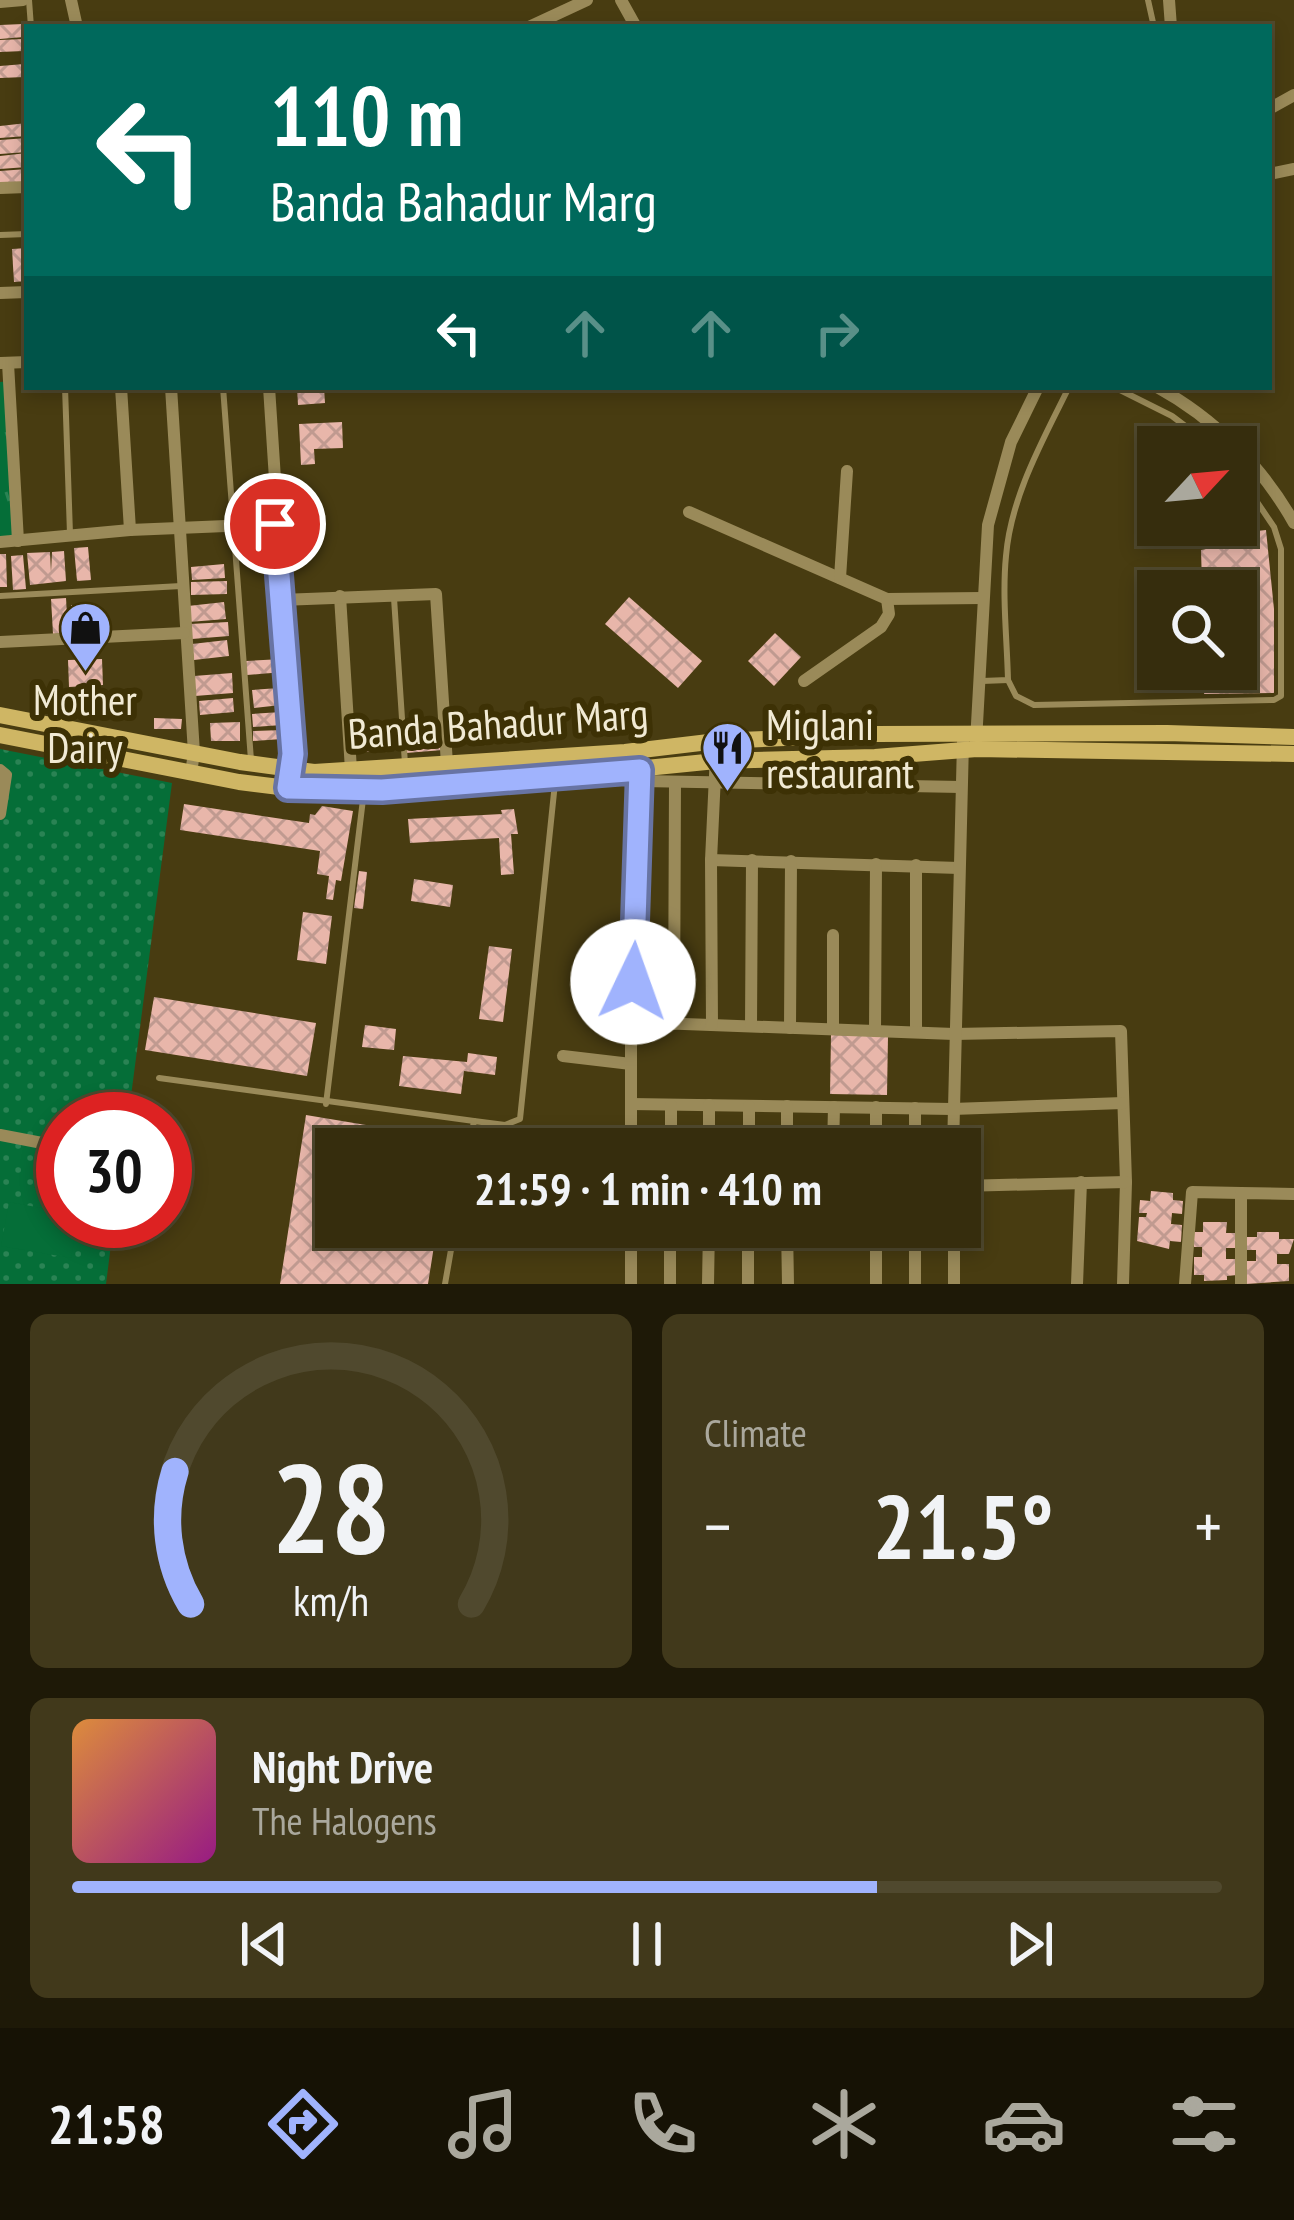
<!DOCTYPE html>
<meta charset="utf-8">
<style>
body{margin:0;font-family:"PT Sans Narrow",sans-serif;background:#41391b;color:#f1f3f6;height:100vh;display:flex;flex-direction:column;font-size:45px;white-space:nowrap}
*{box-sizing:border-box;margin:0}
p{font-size:39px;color:#aaa89d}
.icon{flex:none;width:66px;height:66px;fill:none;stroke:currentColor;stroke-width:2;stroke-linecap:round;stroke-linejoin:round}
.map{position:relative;height:1284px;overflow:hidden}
.details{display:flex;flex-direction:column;gap:30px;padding:30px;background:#1e1907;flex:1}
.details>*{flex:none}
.hud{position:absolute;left:24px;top:24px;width:1248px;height:366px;border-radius:0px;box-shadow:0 6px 18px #0003,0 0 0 3px #50492e;background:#00695c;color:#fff;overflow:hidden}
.needle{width:78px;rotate:64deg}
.fabs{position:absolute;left:1137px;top:426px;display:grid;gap:24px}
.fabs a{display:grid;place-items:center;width:120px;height:120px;border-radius:0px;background:#362d0d;box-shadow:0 6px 18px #0003,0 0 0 3px #50492e;font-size:60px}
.speed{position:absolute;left:36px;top:1092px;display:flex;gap:24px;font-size:60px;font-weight:700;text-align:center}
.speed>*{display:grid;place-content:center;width:156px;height:156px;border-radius:50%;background:#362d0d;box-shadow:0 6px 18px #0003,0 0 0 3px #50492e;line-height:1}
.speed .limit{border:18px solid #d22;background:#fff;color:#111}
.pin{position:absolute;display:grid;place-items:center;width:102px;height:102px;color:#fff;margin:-51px;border:6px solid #fff;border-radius:50%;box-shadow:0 3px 12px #0007}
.me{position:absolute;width:132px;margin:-66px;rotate:3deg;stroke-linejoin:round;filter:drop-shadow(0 0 9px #0008)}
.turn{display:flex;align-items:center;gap:42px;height:252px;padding:0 48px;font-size:54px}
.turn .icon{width:156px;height:156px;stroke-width:2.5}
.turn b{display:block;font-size:84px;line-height:102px}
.lanes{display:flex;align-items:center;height:114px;padding:0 48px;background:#0003;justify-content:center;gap:60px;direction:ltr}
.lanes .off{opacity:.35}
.big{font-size:90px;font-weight:600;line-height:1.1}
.details .card{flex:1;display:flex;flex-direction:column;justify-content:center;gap:18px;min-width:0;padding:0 42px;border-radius:18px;background:#41391b}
.details .dial{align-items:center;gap:0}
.dial svg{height:312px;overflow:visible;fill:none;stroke:#50492e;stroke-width:7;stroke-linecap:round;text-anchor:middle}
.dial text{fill:#f1f3f6;stroke:none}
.song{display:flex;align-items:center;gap:36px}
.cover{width:144px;height:144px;border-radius:18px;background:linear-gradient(135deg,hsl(30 70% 55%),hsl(310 70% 35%))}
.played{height:12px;border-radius:6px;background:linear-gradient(90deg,#a0b3fd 70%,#50492e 70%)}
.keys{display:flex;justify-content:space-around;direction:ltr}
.heat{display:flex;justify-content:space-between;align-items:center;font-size:66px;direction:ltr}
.details .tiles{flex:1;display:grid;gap:30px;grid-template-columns:1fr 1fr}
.card:last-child{grid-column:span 2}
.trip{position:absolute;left:315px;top:1128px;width:666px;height:120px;border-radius:0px;background:#362d0d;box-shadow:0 6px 18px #0003,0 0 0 3px #50492e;font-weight:600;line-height:120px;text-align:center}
.menu{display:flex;height:192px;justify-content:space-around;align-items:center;background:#161205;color:#aaa89d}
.menu .icon{width:84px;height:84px}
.menu .active{color:#a0b3fd}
.menu b{font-size:54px;color:#f1f3f6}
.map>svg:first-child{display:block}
</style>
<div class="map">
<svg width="1294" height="1284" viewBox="0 0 1294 1284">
<defs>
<pattern id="grass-dots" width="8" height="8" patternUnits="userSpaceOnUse" patternTransform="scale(3)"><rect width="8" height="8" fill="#056e38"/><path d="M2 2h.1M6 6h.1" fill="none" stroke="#2a8354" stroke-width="1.8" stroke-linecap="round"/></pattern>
<pattern id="park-tufts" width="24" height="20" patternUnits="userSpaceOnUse" patternTransform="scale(3)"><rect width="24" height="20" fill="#056e38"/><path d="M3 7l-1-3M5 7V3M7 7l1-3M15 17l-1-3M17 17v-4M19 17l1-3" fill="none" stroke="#2a8354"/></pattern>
<pattern id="building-cross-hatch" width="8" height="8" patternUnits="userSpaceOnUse" patternTransform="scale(3)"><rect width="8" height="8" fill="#e8b6aa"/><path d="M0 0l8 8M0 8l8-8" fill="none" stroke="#c09a90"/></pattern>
</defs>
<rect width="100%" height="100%" fill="#483c11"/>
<!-- grass -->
<path fill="url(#grass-dots)" d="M0,749L172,783L128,1119H63V1221H114L106,1284H0Z"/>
<!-- park -->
<path fill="url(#park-tufts)" d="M12,381L18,541L0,542V382Z"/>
<!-- pitch -->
<path fill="#056e38" d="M9,1202L63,1212V1221H78L71,1258L1,1246Z"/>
<!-- building -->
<g fill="url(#building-cross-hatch)">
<path d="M23,24L24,37L0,39V25Z"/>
<path d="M23,39L24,51L0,52V40Z"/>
<path d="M24,64L25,77L0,78V66Z"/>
<path d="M27,123V136L0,138V126Z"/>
<path d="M27,138V152L0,154V140Z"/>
<path d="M27,153V167L0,169V156Z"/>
<path d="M27,169V183L0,186V171Z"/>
<path d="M27,248V281L14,282L12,249Z"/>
<path d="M297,387H324L325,403L298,405Z"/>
<path d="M342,422L343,448L314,449L315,464L301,465L299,424Z"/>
<path d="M1266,530L1274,609V693L1204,694L1203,669H1236V663H1255L1254,639H1236V604H1254L1252,574L1202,584L1201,550L1246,541L1248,532Z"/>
<path d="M88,547L91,580L77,581L74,548Z"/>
<path d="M64,551L66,581L30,585L27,553L50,552L51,572L52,552Z"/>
<path d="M0,554H6L7,587H0Z"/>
<path d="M23,555L26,589L13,590L11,556Z"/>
<path d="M224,564L225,578L192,580L191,567Z"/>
<path d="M227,581V594L191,595V582Z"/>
<path d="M629,597L702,661L678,688L605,624Z"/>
<path d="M66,598L68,633L53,634L51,599Z"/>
<path d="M224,602L226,619L189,622L188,606Z"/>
<path d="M71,605H83V632H72Z"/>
<path d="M228,622L229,636L192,639L190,624Z"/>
<path d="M775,633L801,657L774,686L748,661Z"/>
<path d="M227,640L229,656L194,660L192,644Z"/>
<path d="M102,659L103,685L69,687L68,660Z"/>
<path d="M282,659L283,672L247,675L246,661Z"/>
<path d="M232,673L233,693L195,696L194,676Z"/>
<path d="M279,688L281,705L254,708L252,690Z"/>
<path d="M233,698L234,712L200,715L199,701Z"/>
<path d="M281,712L282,725L253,727L252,714Z"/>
<path d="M154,718L182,719L181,729H154Z"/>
<path d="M240,722V741H211L210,723Z"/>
<path d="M441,726L443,750L406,753L404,729Z"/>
<path d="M282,730V739L253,741V731Z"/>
<path d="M395,731L396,750L359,752L358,733Z"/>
<path d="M184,804L309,823L310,814L315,815L322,806L353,811L341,881L336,880L333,900L326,899L329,876L317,874L320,851L180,830Z"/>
<path d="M514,809L518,834H511L514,874L501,875L499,838L410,843L408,819L502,814L501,810Z"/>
<path d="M359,871L367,872L363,909L354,908Z"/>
<path d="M414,879L453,885L450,907L411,901Z"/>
<path d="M303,912L332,916L326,964L297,960Z"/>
<path d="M489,946L512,949L503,1022L479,1019Z"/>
<path d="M154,997L316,1023L307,1076L145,1050Z"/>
<path d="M365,1025L396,1029L394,1050L362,1047Z"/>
<path d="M831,1035L888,1036L887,1095L830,1094Z"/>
<path d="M468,1053L497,1057L495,1075L464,1071L461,1094L399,1086L403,1056L467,1062Z"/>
<path d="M306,1115L450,1139L449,1149H336V1227H437L428,1284H280Z"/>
<path d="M1151,1191L1173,1193V1200L1183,1201L1182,1214L1172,1213L1171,1224L1182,1225L1181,1242L1170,1241L1169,1249L1137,1241L1139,1217H1146L1147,1213H1139L1140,1200L1150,1201Z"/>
<path d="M1203,1222H1227L1226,1233H1238V1248H1226V1259H1237V1275L1227,1276V1280L1204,1281V1275H1194V1257H1202V1247H1194V1232H1203Z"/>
<path d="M1257,1232H1279V1239H1294L1289,1254H1277V1264H1289V1281L1246,1284V1261H1256V1250H1246V1237H1257Z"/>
</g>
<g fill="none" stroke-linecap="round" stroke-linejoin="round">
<!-- lane -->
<g stroke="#9a8a59" stroke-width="6">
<path d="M29,0L31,27"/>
<path d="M1148,0L1154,27"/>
<path d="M0,235L27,234"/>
<path d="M65,387L70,534"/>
<path d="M223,387L251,760"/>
<path d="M1114,387L1172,416L1213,447"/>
<path d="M0,596L181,586"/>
<path d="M394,598L405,764"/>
<path d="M1008,680L1016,696L1034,705L1274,700L1281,696V549L1274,527L1236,471"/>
<path d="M982,681L1008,680C1007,639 1002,596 1006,556C1011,496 1043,440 1069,387"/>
<path d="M159,1078L474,1121L505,1125L520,1119L555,783"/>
<path d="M326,1104L364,791"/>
<path d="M469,1149L474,1121"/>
<path d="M445,1284L455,1227"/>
</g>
<!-- street -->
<g stroke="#9a8a59" stroke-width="12">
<path d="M71,0L77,27"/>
<path d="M621,0L636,27"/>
<path d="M1169,0L1171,27"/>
<path d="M0,2L23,0"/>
<path d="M529,27L587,0"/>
<path d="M1269,109L1294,95"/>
<path d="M1269,174L1294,169"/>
<path d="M0,188L27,187"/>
<path d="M0,293L27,292"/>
<path d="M1,363L27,362"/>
<path d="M8,363L18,541"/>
<path d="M121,387L130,530"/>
<path d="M171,387L194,753L191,773"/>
<path d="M269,387L293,755L290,775"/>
<path d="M1157,387C1214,418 1262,466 1294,523"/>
<path d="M689,512L887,599L982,598"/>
<path d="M0,542L130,530L275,524"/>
<path d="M840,578L847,471"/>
<path d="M340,596L351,770"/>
<path d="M281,600L436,594L447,764"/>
<path d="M0,642L184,633"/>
<path d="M804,681L881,627L889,614L887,599"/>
<path d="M976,742L988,525L1011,442L1038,387"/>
<path d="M0,770L6,775L0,814"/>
<path d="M642,781L961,787"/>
<path d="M711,860L959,868"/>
<path d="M916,865V1032"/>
<path d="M631,1022L954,1034L1121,1031L1126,1182L1123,1284"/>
<path d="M674,1024L675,782"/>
<path d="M712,1025L711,860L716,754"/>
<path d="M751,1026L752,860"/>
<path d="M790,1028L791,861"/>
<path d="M833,1029V935"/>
<path d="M875,1031L876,864"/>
<path d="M563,1056L631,1064"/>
<path d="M631,1104L952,1109L1123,1103"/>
<path d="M876,1107V1149"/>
<path d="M915,1108V1149"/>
<path d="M0,1135L63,1147"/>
<path d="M631,1149V1022L642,781L638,751"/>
<path d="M671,1149V1105"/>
<path d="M709,1149V1105"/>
<path d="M749,1149V1106"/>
<path d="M787,1149V1106"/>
<path d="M833,1149L834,1107"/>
<path d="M953,1149L963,742"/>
<path d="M960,1186L1126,1182"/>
<path d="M787,1227L788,1284"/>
<path d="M915,1227V1284"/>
<path d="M954,1227V1284"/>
<path d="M787,1238L876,1240"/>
<path d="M631,1284V1227"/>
<path d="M670,1284V1227"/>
<path d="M708,1284L709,1227"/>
<path d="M748,1284V1227"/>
<path d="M876,1284V1227"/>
<path d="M1077,1284L1081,1182"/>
<path d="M1185,1284L1192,1192L1241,1193"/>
<path d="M1241,1284V1193L1294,1194"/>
</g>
<!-- secondary -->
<g stroke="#cfb664" stroke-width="16">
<path d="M0,715L240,762L314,772L625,752L717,741L875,734L1167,733L1294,737"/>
<path d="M0,735L239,782L312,791L556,777L716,761L875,757L977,749L1294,754"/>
</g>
</g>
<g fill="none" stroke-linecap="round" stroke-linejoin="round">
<defs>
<path id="route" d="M275,524L293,754L288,788L382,790L640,770L633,982"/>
</defs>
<!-- route casing -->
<use href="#route" stroke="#6874a4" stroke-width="30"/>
<!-- route -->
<use href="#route" stroke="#a0b3fd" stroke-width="21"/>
</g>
<!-- icons -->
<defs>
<symbol id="shop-pin" viewBox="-11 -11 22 30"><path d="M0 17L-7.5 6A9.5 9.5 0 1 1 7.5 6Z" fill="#a0b3fd" stroke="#3d3105"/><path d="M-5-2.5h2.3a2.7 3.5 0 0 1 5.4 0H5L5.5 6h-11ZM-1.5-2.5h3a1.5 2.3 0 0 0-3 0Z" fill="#111"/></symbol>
<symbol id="restaurant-pin" viewBox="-11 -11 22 30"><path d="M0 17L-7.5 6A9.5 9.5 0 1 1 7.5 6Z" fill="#a0b3fd" stroke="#3d3105"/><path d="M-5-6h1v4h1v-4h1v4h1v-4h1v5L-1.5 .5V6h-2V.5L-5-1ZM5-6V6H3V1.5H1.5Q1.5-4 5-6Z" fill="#111"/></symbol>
</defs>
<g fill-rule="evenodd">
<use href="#shop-pin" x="56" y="598" width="59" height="81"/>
<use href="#restaurant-pin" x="698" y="718" width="59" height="81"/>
</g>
<g text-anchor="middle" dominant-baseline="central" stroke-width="12" stroke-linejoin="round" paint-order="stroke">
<!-- poi labels -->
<g font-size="42" fill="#f1ead4" stroke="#3d3105">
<text x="85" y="699">Mother<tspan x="85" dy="48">Dairy</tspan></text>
<text x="766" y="724" text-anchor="start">Miglani<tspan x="766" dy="48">restaurant</tspan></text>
</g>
<!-- street labels -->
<g font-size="42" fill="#f1ead4" stroke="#3d3105">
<text transform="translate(498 723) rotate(-4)">Banda Bahadur Marg</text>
</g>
</g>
</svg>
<div class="fabs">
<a><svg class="needle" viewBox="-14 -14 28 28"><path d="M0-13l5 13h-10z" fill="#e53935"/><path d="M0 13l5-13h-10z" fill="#aaa89d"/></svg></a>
<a><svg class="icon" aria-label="search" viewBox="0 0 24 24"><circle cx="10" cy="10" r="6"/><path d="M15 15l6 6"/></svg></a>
</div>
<div class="speed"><div class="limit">30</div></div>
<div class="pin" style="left:275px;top:524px;background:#d93025"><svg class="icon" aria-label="arrive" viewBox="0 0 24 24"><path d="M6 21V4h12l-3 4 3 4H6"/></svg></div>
<svg class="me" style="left:633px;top:982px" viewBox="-20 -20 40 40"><circle r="19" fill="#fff"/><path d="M0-13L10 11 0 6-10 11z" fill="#a0b3fd"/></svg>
<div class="trip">21:59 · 1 min · 410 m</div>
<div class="hud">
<div class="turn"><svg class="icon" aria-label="left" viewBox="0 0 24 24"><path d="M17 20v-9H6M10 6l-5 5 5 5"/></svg><div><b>110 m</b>Banda Bahadur Marg</div></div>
<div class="lanes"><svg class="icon" aria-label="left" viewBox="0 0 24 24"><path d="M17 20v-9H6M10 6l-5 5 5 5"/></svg><svg class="icon off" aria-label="ahead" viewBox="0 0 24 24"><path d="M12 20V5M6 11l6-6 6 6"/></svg><svg class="icon off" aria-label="ahead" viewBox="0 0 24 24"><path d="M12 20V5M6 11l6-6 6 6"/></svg><svg class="icon off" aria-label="right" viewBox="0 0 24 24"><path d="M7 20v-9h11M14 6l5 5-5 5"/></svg></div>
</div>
</div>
<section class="details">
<div class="tiles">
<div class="card dial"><svg viewBox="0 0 100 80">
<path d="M14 69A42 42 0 1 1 86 69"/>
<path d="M14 69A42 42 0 0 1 10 35" stroke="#a0b3fd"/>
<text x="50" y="56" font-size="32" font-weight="700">28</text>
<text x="50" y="72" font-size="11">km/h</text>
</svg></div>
<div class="card"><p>Climate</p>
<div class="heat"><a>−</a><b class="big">21.5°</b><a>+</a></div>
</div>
<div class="card">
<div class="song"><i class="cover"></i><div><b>Night Drive</b><p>The Halogens</p></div></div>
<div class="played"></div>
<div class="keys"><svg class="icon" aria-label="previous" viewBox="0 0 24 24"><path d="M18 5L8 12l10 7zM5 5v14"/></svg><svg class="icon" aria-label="pause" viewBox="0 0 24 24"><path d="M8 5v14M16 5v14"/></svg><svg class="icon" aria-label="next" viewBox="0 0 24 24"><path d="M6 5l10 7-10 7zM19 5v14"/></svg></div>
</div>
</div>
</section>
<nav class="menu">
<b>21:58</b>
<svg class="icon active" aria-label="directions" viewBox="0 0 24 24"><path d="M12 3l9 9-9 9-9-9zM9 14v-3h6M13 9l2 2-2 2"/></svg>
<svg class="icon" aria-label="music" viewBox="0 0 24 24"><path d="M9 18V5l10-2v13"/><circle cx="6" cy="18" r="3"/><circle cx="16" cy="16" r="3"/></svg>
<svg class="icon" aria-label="phone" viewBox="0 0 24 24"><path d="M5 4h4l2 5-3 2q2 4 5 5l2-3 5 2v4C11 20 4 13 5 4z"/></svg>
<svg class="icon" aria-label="climate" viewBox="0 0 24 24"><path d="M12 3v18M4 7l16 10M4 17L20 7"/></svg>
<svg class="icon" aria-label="car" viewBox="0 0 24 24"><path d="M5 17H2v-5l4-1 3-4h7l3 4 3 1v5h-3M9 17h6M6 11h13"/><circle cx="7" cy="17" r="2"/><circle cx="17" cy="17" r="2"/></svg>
<svg class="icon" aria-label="filters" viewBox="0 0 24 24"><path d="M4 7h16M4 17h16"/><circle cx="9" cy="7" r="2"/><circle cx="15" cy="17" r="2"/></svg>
</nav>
